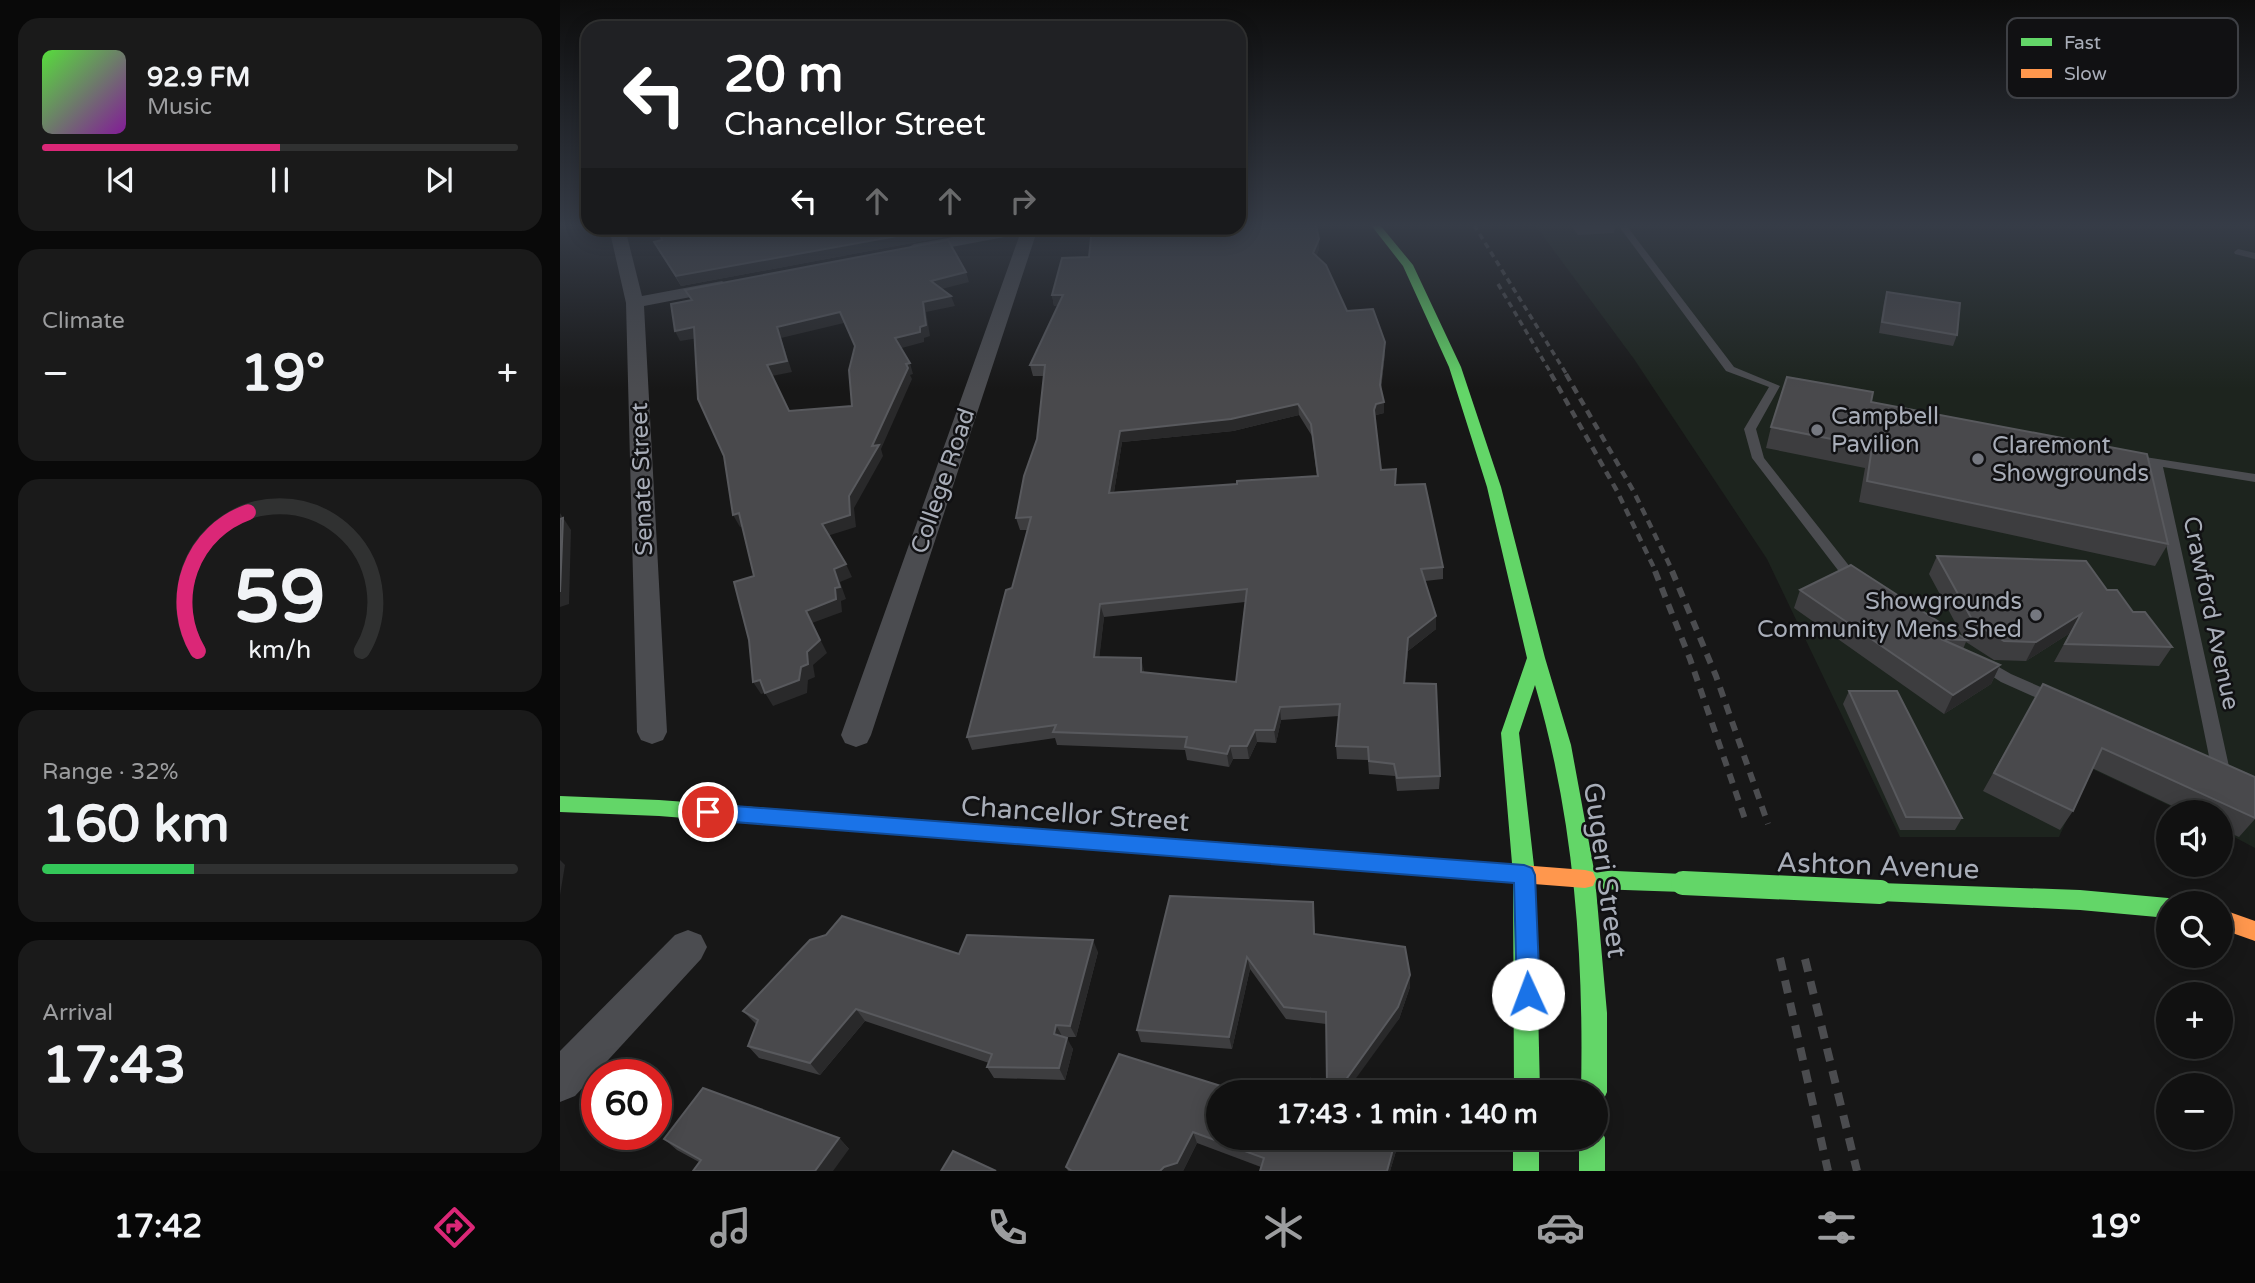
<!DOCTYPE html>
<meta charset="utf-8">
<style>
body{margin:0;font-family:"Varela Round",sans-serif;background:#1a1a1a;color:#f1f3f6;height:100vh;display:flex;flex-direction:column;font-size:26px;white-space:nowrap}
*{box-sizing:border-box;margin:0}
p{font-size:23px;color:#9c9d9f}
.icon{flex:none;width:38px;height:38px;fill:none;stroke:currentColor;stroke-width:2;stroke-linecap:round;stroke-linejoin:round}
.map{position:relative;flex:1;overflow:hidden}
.side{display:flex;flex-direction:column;gap:18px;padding:18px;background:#090909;width:560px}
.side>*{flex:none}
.top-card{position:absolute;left:21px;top:21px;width:665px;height:214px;border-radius:21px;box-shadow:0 4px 18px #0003,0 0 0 2px #303131;background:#202124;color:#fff;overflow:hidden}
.buttons{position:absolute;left:1596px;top:800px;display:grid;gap:14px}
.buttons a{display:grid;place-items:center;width:77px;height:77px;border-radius:50%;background:#111;box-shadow:0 4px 18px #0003,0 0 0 2px #303131;font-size:35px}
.speed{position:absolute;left:21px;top:1059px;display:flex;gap:14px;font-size:35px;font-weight:700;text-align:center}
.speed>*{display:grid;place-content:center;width:91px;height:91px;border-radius:50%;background:#111;box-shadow:0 4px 18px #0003,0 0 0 2px #303131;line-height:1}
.speed .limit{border:10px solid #d22;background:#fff;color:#111}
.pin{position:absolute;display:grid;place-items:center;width:60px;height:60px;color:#fff;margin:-30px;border:4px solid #fff;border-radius:50%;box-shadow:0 2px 7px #0007}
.me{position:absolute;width:77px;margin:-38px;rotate:358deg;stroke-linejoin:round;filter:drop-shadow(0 0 5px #0008)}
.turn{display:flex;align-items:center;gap:24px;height:147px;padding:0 28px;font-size:32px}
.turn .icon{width:91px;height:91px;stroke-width:2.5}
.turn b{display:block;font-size:49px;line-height:60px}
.lanes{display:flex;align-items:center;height:66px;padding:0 28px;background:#0003;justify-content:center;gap:35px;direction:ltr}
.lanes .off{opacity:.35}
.big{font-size:52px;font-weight:700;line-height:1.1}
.side .tile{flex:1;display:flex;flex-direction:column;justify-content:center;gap:10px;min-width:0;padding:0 24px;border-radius:21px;background:#1a1a1a}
.side .dial{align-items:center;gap:0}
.dial svg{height:182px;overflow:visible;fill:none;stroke:#303131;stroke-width:7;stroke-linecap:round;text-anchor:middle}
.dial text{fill:#f1f3f6;stroke:none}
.song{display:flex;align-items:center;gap:21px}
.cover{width:84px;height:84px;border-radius:10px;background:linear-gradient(135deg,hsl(110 70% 55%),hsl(290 70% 35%))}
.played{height:7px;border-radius:4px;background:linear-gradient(90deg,#db2777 50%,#303131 50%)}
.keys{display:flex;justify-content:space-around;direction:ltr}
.heat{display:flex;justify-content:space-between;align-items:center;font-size:38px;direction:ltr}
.charge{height:10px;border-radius:5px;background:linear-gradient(90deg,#34c759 32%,#303131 0)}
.trip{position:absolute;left:646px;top:1080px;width:402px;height:70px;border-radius:35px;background:#111;box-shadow:0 4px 18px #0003,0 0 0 2px #303131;font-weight:700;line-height:70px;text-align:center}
.dock{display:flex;height:112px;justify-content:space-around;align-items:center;background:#070707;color:#9c9d9f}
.dock .icon{width:49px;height:49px}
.dock .on{color:#db2777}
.dock b{font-size:32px;color:#f1f3f6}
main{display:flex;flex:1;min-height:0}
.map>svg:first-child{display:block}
</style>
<main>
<section class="side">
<div class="tile">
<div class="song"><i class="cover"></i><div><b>92.9 FM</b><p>Music</p></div></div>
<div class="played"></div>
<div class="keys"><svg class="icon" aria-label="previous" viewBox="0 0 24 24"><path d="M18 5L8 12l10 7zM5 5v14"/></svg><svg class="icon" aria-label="pause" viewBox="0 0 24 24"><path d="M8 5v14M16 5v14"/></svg><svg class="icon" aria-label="next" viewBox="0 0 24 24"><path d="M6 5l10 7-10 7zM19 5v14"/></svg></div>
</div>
<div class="tile"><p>Climate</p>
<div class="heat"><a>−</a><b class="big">19°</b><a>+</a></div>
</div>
<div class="tile dial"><svg viewBox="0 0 100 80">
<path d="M14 69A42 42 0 1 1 86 69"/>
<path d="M14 69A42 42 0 0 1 36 8" stroke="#db2777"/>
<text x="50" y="56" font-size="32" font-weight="700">59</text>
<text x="50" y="72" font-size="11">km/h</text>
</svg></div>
<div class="tile"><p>Range · 32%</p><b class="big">160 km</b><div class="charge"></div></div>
<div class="tile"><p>Arrival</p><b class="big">17:43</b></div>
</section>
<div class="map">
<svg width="1695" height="1171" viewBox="0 0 1695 1171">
<rect width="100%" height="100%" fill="#171717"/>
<!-- green -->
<path fill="#1d241e" d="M975,225H1695V848L1661,830V812H1623L1530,768L1499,837H1340L1207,559L1074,359Z"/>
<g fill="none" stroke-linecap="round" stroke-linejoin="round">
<!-- lane -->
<g fill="#4b4c50" fill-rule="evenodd">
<path d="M1058,225H1066L1174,367L1220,386L1196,429L1204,458L1294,572L1305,581L1303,584H1293L1284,578L1192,458L1184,429L1209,387L1166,371Z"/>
<path d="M1678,249L1695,253V259L1675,254L1674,252Z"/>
<path d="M1572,455L1695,474V482L1603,467L1670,771L1667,776L1661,778L1655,776L1652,771L1590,465L1568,462V456Z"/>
<path d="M1423,658L1451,674L1501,696L1503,700L1501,704L1495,706L1441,682L1418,667L1415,663L1418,659Z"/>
</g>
<!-- street -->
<g fill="#4b4c50" fill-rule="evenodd">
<path d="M49,228H65L82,296L162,281L170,286L162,291L84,306L107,732L103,740L92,744L81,740L77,732L66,303Z"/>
<path d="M444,228H478L311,735L307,743L296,747L285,743L281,735L460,234L354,254L346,249L354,244Z"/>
<path d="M128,930L141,935L147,947L141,959L15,1096L0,1102V1051L115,935Z"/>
</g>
<!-- fast -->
<g fill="#63d668" fill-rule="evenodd">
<path d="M811,225H820L853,265L901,367L941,487L985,658L1011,745L1034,870L1123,874L1131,876L1134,883L1131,890L1123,892L1036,889L1047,1013V1092L1043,1101L1036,1104V1092H1021C1024,955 1014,818 975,685L959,733L975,875L980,1092H954L953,875L941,733L967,658L927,487L889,367L843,266Z"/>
<path d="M0,796L99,800L766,850L773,853L776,859L773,865L766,868L99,816L0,812Z"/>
<path d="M1320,883L1520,890L1608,898L1617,903H1608V918L1520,910L1320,901L1312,899L1309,892L1312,885Z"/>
<path d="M1036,1127L1041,1129L1045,1138V1171H1019V1138H1036Z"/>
<rect x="953" y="1138" width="26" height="33"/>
</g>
<!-- slow -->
<g fill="#ff974d" fill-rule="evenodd">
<path d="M766,850L1025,870L1033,872L1036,879L1033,886L1025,888L766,868L759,865L756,859L759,853Z"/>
<path d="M1661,909L1695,921V941L1661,929Z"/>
</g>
<!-- rail-far3 -->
<g stroke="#4b4c4f" stroke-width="3.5" stroke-dasharray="6 4.5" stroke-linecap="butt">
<path d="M914,225L1007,375"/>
<path d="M938,284L992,375"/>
</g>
<!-- rail-far2 -->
<g stroke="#4b4c4f" stroke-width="4.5" stroke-dasharray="8 6" stroke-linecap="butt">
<path d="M991,374L1057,491L1096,572"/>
<path d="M1006,374L1074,492L1113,572"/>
</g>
<!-- rail-far1 -->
<g stroke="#4b4c4f" stroke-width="6" stroke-dasharray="10 8" stroke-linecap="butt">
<path d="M1095,571L1130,659L1186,822"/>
<path d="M1112,571L1156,676L1208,824"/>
</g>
<!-- rail -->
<g stroke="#4b4c4f" stroke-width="8" stroke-dasharray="13 10" stroke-linecap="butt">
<path d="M1220,958L1268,1171"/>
<path d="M1245,959L1297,1171"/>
</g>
<!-- fast-bridge -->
<path stroke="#63d668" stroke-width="24" d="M1123,883L1320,892"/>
</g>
<!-- wall -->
<g fill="#3d3d3f" fill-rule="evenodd">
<path d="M1010,225H1055L1054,233L1018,235Z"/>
<path d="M98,228H393L383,232L384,237L121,286L99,251L94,242L102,240Z"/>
<path d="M759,239V249L756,256L787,311L825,342V353L821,390L824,413L816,415L815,418L821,470L836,485L883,567V579L865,581L876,616V629L848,651L845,683L880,776L879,789L837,791L835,776L809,774L808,760L777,759L776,746L779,716L721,720L716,743L697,742L689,759H673L669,767L627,760L625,750L497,745L495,738L412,750L407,737L452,588L468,530H460L456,518L477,439L484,376H473L470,365L498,305L494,306L492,295ZM739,415L752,436L757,476L677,484L554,492L562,442L673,431ZM685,602L676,682L584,673V671L539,657L544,617Z"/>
<path d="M1327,292L1397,335L1393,346L1319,333L1324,302Z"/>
<path d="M1311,402L1608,544L1595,566L1299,502L1305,468L1206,448L1211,427Z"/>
<path d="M1377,556L1547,590L1612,647L1599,666L1494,662L1510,633L1466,661L1434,660L1406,642L1403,649L1440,665L1431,684L1384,714L1234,608L1240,590L1403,637L1369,574Z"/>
<path d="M1483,684L1695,777V819L1679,837L1661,829V812H1625L1532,768L1513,811L1500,830L1423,791Z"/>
<path d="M1289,691L1402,818L1395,830H1340L1283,704Z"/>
<path d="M754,914L755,934L850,987L839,1019L767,1084L766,1024L726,1019L690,969L672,1049L581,1042L577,1030Z"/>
<path d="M538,952L516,1037H504L513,1049L505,1080L434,1078L427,1067L429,1063L305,1021L260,1075L199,1058L188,1046L197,1025L183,1011L399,954Z"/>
<path d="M680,1092L658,1138H840L830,1171H700L701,1167L637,1143L623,1171H508L506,1167Z"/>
<path d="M279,1138L289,1149L139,1162L117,1150L104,1139Z"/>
</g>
<!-- shaded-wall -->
<g fill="#29292a">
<path d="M380,228H393L383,232L384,237L121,286L116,276Z"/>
<path d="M759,239V249L754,262L753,253Z"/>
<path d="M406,272L409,282L374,291L371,281Z"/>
<path d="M492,295H503L505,305L494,306Z"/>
<path d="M391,296L395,306L366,312L370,336L364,338V342L338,349L335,338L363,302Z"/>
<path d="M280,312L284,323L221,338L232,372L212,376L207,365L217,327Z"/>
<path d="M134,327L139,338L120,341L115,331Z"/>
<path d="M825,342V353L820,396V385Z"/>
<path d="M350,363L353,374L350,375L352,379L321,449L323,456L294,508L296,527L267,536L262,524L289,496L312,446L346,364Z"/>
<path d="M824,402V413L816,415L814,421V410L816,404Z"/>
<path d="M738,404L739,415L673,431L562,442L552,505L549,493L560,431Z"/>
<path d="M0,513L11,530L9,604L0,607Z"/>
<path d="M179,513L186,525L180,527L173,515Z"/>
<path d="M286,564L292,577L280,582L286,599L281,601L282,612L252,623L267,653L253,665L255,677L248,680L247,693L213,706L205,693L201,694L193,682L241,667L247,652L246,611L274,569Z"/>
<path d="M540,604L544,617L538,670L534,657Z"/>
<path d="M1521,614L1510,633L1466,661L1476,642Z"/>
<path d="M876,616V629L848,651L844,696V683L848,638Z"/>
<path d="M581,658L584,671V685L581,672Z"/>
<path d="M1440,665L1431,684L1384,714L1393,695Z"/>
<path d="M720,707L721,720L716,743L714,730Z"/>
<path d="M695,730L697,742L689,759L687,746Z"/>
<path d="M670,746L673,759L669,767L667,754Z"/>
<path d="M0,860L5,865L0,895Z"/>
<path d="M533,940L538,952L516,1037L510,1026Z"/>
<path d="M687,957L690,969L672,1049L669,1037Z"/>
<path d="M850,975V987L839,1019L786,1092L780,1088Z"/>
<path d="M296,1009L305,1021L260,1075L250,1063Z"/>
<path d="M496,1025L502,1036L494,1034Z"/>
<path d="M507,1038L513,1049L505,1080L499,1068Z"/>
<path d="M633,1132L637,1143L623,1171H600Z"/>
<path d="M279,1138L289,1149L273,1171H255Z"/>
<path d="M836,1138H840L830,1171H827Z"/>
</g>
<!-- building -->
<g fill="#49494c" stroke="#58595d" stroke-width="2" fill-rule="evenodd">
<path d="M679,225H756L759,239L753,253L766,265L787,311L813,309L825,342L820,385L824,402L816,404L814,410L821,470L836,469L835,485L865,484L883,567L861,569L876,616L848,638L844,683L876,684L880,776L837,778L834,764L809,761L808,747L776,746L780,704L720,707L714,730H695L687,746H670L667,754L625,747L627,737L493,732L496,725L407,737L446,590L452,588L471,517L456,518L464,476L477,439L485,365H470L503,295H492L502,258L529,257L532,228H679ZM738,404L751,424L758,476L677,481V484L549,493L560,431L671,419ZM687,589L676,682L581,672V658L534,657L540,604Z"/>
<path d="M98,228H381L116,276L94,242L102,240Z"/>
<path d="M388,240L406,272L371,281L391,296L363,302L366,325L360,327V332L335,338L350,363L346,364L348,368L312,446L319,445L289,496L290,515L262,524L286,564L274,569L280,587L275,588L276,599L246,611L260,640L247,652L248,664L241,667L239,680L205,693L200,680L193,682L189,640L174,582L194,576L179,513L173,515L164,456L138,399L134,327L115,331L111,304L132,300L125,290ZM280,312L295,346L289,370L292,406L229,411L207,365L227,361L217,327Z"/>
<path d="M1327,292L1400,303L1397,335L1322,322Z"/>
<path d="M1227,377L1313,392L1311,402L1587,454L1608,544L1307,481L1312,447L1211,427Z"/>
<path d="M3,518L0,592V519Z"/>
<path d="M1377,556L1526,561L1547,590H1557L1573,612H1585L1612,647L1505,644L1521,614L1476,642L1444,641L1414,623Z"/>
<path d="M1291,565L1407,640L1381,639L1440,665L1393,695L1240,590Z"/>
<path d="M1483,684L1695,777V818L1542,748L1513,811L1434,773Z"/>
<path d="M1289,691H1337L1402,818L1346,817Z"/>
<path d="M610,896L753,902L754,934L845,947L850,975L838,1007L780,1088L795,1092H746L751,1079L767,1084L766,1012L724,1007L687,957L669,1037L577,1030Z"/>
<path d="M282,916L399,954L407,935L533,940L510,1026L496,1025L494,1034L507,1038L499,1068L427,1067L432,1054L296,1009L250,1063L188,1046L198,1020L183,1011L250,940L266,935Z"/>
<path d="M559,1054L680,1092H658V1138H836L827,1171H700L704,1158L633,1132L617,1163L604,1167L600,1171H512L506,1167Z"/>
<path d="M143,1088L279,1138L255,1171H133L141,1160L104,1139Z"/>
<path d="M393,1151L436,1171H381Z"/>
</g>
<!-- sky -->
<linearGradient id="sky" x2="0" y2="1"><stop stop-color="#0d0d0d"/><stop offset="0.58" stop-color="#363c47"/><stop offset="1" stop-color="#363c47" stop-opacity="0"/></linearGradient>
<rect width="1695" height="389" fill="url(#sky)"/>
<!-- route -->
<path fill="#1a73e8" stroke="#114b97" stroke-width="2" d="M148,804L964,865L972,868L975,875L980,994L977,1002L968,1005L960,1002L957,994L954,883L148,820L140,818L137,812L140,806Z"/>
<!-- markers -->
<g fill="#757880" stroke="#111113" stroke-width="2.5">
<circle cx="1257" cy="430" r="7"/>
<circle cx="1418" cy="459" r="7"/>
<circle cx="1476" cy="615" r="7"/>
</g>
<g text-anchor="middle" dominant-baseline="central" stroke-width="5" stroke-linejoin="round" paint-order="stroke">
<!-- poi labels -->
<g font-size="24" fill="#a8adb8" stroke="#111113" text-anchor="start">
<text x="1271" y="416">Campbell<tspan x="1271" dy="28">Pavilion</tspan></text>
<text x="1432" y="445">Claremont<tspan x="1432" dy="28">Showgrounds</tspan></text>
<text x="1462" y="601" text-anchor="end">Showgrounds<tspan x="1462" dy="28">Community Mens Shed</tspan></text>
</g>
<!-- street labels -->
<g font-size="24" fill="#a8adb8" stroke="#111113">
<text transform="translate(82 479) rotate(-92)">Senate Street</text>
<text transform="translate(383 481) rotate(-71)">College Road</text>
<text transform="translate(1651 613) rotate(78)">Crawford Avenue</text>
</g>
<!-- near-street labels -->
<g font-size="28" fill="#a8adb8" stroke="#111113">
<text transform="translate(515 814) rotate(4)">Chancellor Street</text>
<text transform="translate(1318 866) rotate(2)">Ashton Avenue</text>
<text transform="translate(1045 870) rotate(82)">Gugeri Street</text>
</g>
</g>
<!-- legend -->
<rect x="1447" y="18" width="231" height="80" rx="10" fill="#111113" stroke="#3e4045" stroke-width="2"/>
<rect x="1461" y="38" width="31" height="8" fill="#63d668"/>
<rect x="1461" y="69" width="31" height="9" fill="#ff974d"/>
<g font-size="19" fill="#a8adb8">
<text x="1504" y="49">Fast</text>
<text x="1504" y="80">Slow</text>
</g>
</svg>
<div class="buttons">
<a><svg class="icon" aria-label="sound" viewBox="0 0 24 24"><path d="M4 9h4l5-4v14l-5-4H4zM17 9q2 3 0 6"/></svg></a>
<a><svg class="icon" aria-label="search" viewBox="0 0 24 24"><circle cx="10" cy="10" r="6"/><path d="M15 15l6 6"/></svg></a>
<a>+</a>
<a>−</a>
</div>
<div class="speed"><div class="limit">60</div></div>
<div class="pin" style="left:148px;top:812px;background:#d93025"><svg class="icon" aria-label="arrive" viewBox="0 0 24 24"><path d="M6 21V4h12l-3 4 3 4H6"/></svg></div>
<svg class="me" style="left:968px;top:994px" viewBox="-20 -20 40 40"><circle r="19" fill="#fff"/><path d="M0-13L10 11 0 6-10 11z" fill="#1a73e8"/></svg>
<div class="trip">17:43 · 1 min · 140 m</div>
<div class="top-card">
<div class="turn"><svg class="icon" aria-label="left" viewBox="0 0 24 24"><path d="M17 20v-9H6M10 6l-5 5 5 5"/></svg><div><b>20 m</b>Chancellor Street</div></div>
<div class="lanes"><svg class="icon" aria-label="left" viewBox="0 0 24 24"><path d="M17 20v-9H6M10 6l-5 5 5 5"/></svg><svg class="icon off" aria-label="ahead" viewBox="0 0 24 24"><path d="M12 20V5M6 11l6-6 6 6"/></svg><svg class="icon off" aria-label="ahead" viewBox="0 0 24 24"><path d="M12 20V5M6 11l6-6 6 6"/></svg><svg class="icon off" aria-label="right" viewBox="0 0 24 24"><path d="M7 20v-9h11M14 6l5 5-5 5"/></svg></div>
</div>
</div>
</main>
<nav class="dock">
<b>17:42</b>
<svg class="icon on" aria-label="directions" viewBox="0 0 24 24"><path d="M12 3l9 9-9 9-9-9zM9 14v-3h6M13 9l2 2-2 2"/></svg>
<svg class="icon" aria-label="music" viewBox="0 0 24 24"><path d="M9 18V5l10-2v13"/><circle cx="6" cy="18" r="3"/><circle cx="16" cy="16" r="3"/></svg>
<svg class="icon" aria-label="phone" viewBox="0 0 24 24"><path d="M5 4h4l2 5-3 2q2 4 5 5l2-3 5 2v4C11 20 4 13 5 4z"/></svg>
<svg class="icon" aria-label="climate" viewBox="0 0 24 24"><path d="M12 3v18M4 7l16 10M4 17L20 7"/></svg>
<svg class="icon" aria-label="car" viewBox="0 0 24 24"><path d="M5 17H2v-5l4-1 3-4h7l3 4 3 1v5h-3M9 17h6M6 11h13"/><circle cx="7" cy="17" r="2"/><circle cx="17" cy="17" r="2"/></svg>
<svg class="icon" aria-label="filters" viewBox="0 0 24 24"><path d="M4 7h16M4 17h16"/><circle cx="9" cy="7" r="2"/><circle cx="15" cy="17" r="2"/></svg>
<b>19°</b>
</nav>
